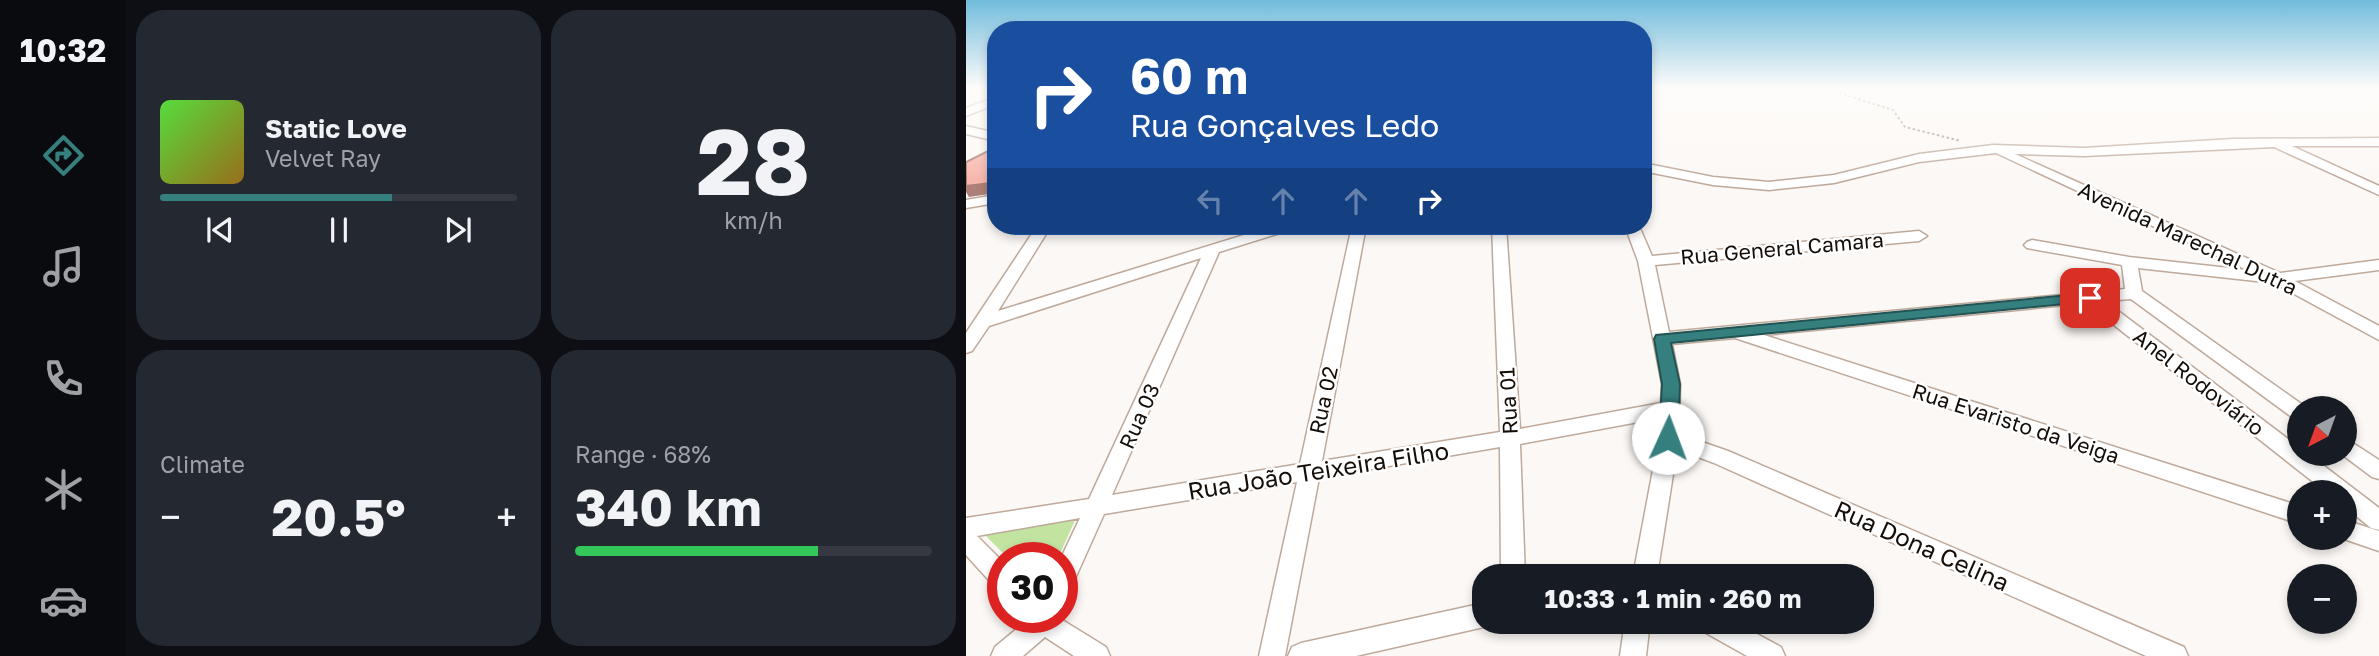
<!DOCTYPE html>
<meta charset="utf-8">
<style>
body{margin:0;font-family:"Golos Text",sans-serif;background:#242831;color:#f1f3f6;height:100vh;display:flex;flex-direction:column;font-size:26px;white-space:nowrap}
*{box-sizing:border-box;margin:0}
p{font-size:23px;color:#9ea1a6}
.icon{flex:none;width:38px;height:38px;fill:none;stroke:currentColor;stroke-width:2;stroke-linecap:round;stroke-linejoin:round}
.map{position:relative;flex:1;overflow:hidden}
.panel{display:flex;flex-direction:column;gap:10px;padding:10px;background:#0d0f14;width:840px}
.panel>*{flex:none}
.guide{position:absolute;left:21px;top:21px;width:665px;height:214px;border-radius:28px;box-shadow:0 4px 10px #0003;background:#1a4fa0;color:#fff;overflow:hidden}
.needle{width:46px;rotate:221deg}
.controls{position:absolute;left:1321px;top:396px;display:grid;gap:14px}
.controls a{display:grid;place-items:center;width:70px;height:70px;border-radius:50%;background:#171b24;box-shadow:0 4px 10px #0003;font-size:35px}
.speed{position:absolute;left:21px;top:542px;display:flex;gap:14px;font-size:35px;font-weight:700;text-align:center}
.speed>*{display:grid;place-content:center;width:91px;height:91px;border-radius:50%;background:#171b24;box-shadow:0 4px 10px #0003;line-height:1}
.speed .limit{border:10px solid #d22;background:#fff;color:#111}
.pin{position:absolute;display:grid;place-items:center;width:60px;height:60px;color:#fff;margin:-30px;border-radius:14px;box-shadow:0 4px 10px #0006}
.me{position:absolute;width:77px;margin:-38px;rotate:2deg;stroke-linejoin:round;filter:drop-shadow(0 0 5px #0008)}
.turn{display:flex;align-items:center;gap:24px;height:147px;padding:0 28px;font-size:32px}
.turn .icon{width:91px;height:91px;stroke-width:2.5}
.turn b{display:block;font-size:49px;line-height:60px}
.lanes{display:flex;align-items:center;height:66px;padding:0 28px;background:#0003;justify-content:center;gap:35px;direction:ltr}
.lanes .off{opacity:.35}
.big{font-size:52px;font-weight:700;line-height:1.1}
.panel .tile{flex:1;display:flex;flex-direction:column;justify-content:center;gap:10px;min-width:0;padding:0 24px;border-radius:28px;background:#242831}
.panel .dial{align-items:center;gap:0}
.dial b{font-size:91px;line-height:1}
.song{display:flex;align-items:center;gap:21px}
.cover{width:84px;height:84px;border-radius:10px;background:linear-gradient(135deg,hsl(110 70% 55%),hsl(40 70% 35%))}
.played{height:7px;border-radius:4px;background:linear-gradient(90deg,#367f7f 65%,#363941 65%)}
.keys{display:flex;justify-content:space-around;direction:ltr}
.heat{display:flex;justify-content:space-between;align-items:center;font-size:38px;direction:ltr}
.charge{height:10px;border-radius:5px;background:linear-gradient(90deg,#34c759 68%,#363941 0)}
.panel .tiles{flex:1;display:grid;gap:10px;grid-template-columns:repeat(2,1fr)}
.trip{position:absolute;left:506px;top:564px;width:402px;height:70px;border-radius:28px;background:#171b24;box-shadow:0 4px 10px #0003;font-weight:700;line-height:70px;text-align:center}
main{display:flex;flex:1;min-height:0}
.tabs{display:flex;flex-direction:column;width:126px;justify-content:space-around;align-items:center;background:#090b0e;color:#9ea1a6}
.tabs .icon{width:49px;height:49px}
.tabs .selected{color:#367f7f}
.tabs b{font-size:32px;color:#f1f3f6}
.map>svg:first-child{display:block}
</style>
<main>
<nav class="tabs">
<b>10:32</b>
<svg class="icon selected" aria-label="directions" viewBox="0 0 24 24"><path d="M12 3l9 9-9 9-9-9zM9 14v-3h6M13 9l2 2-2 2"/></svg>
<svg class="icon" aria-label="music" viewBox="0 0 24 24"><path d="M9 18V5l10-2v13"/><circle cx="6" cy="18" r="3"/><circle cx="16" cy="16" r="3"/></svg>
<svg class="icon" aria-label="phone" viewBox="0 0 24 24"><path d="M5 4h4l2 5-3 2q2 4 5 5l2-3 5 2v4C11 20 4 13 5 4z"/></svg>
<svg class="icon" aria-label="climate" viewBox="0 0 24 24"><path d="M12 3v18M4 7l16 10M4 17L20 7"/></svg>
<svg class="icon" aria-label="car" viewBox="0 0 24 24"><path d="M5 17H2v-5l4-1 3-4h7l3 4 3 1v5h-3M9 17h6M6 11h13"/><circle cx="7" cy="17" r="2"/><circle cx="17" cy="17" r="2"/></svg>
</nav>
<section class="panel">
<div class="tiles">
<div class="tile">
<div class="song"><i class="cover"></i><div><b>Static Love</b><p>Velvet Ray</p></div></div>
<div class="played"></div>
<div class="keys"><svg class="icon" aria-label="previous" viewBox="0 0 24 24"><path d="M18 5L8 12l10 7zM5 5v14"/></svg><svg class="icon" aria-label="pause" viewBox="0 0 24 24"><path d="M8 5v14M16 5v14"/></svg><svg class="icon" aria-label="next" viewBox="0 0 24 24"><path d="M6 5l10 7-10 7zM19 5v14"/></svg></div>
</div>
<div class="tile dial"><b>28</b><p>km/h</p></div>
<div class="tile"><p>Climate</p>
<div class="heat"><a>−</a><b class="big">20.5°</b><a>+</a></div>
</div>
<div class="tile"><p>Range · 68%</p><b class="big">340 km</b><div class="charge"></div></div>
</div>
</section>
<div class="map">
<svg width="1413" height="656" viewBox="0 0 1413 656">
<rect width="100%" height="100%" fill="#fcf8f5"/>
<!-- green -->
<path fill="#c3e3a1" d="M111,516L92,558H42L16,532Z"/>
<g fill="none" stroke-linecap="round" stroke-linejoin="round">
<defs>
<g id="minor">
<path d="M30,97V104L0,116V108Z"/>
<path d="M0,126L30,133V141L0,134Z"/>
<path d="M1413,138V146H1326L1413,186V195L1308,147L1118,156L1049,154L1314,273L1413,260V270L1329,281L1413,326V340L1308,283L1172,268L1176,291L1341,408H1334V420L1327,418L1165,299L1139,301L1334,448V453H1341L1413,508V530L1405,528L1379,507V492H1360L1120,303L798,335L1334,506V524L769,338L706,344L714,384L713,434L762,451L1218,647L1222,656H1180L748,463L711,449L691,576H667L693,438L694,418L554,444L559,576H535L534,447L353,478L319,656H293L331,482L138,514L104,590L96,593L95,558L114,518L11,536L37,562V590L29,587L0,555V518L123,499L235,258L23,326L6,351L0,353V333L71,226H85L32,311L307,226H344L342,229L314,233L253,252L146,495L334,464L386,226H400L356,461L534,432L526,226H540L554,429L695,403L696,384L672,261L659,226H673L686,256L953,231L961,236L953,241L689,265L703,332L1159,289L1156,265L1061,248L1058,245L1061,242L1066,240L1163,257L1281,270L1030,153L953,162L868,183L803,190L747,185L677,171V163L747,177L803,182L868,175L953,154L1027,145L1118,148L1267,139Z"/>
<path d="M30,195V203L0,208V200Z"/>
<path d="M1379,438L1413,460V479L1406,477L1374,453H1379Z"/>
<path d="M1379,520L1413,531V551L1372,537H1379Z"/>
<path d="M518,603V621H528L518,627L390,656H322L326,647L335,643Z"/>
<path d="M59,618H93L140,647L144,656H108L79,637L57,656H25L29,647L60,621Z"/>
<path d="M659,621H684L680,656H654Z"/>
<path d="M730,621H767L815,647L819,656H781L733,629Z"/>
</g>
</defs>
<!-- minor casing -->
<use href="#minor" stroke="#bea99a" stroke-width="3"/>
<!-- path -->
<g stroke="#97918d" stroke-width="2" stroke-dasharray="2.5 2.5" stroke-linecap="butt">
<path d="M688,89H691"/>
<path d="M870,89L874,93L927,110L939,127L995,141"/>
</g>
<!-- minor -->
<use href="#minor" fill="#fff" fill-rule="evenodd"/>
</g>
<!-- shaded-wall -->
<path fill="#ad8079" d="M30,180V193L3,197L0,192V186Z"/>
<!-- building -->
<path fill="#f7b7ad" stroke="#ad8079" stroke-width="2" d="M28,148H30V180L25,183L0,186V162Z"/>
<!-- sky -->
<linearGradient id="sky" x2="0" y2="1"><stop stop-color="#71bcdc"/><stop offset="0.49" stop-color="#fefcfa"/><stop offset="1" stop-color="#fefcfa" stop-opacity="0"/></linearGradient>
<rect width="1413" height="180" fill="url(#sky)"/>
<!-- route -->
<path fill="#367f7f" stroke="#235353" stroke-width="2" d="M1124,293L1129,294L1131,298L1129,301L705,343L714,384L712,438L709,443H696L693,438L696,384L688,339L690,335Z"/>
<g text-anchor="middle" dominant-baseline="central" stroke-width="5" stroke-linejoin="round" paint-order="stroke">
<!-- street labels -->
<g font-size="21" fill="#150d08" stroke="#fff">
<text transform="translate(1222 238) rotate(25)">Avenida Marechal Dutra</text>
<text transform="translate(816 248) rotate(-5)">Rua General Camara</text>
<text transform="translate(1233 382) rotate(38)">Anel Rodoviário</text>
<text transform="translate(357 400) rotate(-78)">Rua 02</text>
<text transform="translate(542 401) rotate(-93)">Rua 01</text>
<text transform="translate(173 416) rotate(-66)">Rua 03</text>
<text transform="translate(1050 423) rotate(18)">Rua Evaristo da Veiga</text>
</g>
<!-- near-street labels -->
<g font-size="24" fill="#150d08" stroke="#fff">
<text transform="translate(352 470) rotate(-9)">Rua João Teixeira Filho</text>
<text transform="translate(956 545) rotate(24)">Rua Dona Celina</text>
</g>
</g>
</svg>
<div class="controls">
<a><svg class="needle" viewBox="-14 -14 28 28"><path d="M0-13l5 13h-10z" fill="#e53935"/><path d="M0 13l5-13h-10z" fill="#9ea1a6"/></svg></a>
<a>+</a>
<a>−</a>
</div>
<div class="speed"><div class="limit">30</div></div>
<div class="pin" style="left:1124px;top:298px;background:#d93025"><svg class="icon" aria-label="arrive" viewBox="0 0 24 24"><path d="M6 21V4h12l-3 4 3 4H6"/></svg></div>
<svg class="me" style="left:702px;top:438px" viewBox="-20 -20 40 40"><circle r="19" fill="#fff"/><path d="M0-13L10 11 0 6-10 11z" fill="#367f7f"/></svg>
<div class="trip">10:33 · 1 min · 260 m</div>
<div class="guide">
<div class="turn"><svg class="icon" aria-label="right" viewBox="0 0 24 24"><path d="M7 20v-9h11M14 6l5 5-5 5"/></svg><div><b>60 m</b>Rua Gonçalves Ledo</div></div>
<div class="lanes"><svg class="icon off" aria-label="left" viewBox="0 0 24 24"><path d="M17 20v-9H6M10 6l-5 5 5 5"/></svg><svg class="icon off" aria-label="ahead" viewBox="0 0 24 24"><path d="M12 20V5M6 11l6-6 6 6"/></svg><svg class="icon off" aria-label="ahead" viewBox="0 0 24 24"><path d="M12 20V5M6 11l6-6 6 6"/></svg><svg class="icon" aria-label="right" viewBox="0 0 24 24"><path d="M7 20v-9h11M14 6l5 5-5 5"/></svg></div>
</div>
</div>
</main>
